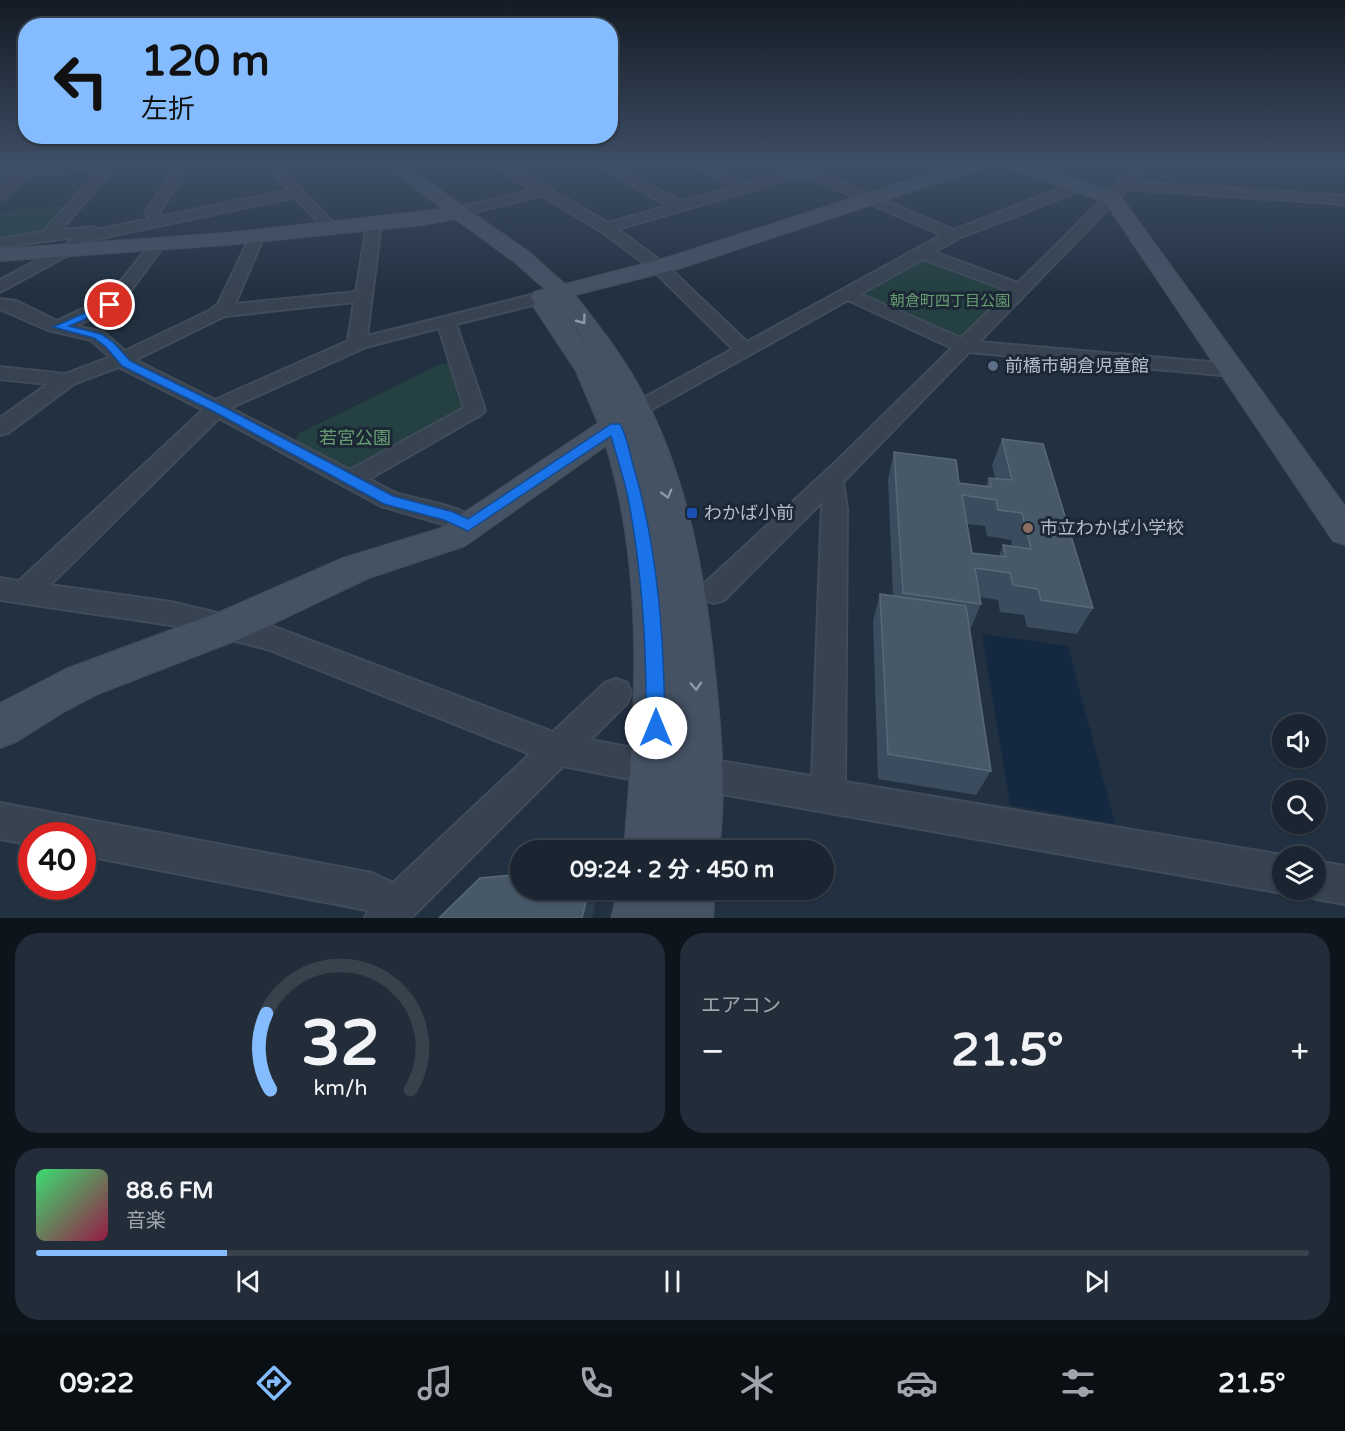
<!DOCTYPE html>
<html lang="ja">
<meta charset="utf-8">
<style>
body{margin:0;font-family:"Varela Round","Noto Sans JP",sans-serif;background:#232d39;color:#f1f3f6;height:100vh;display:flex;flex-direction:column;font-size:22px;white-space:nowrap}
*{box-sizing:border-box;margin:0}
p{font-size:20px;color:#9fa5ab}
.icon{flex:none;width:33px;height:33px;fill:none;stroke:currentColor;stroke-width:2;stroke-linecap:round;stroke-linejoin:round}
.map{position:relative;height:918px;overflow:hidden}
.side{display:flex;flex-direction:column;gap:15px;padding:15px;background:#0e141b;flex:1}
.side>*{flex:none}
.hud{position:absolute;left:18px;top:18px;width:600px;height:126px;border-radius:24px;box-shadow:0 2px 4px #0004,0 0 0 2px #38424d;background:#84bcff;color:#111;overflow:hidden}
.tools{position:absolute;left:1272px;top:714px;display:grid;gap:12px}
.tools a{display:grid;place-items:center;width:54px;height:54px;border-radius:50%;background:#1a2531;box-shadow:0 2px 4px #0004,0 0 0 2px #38424d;font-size:30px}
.speed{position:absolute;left:18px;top:822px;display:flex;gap:12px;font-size:30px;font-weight:700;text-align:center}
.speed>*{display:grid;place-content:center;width:78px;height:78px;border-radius:50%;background:#1a2531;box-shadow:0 2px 4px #0004,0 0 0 2px #38424d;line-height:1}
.speed .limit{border:9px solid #d22;background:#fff;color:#111}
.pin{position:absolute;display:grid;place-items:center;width:51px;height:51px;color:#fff;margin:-26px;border:3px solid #fff;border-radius:50%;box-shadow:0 2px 6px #0007}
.me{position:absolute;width:66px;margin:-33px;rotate:0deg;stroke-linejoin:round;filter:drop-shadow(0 0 4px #0008)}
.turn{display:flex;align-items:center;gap:21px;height:126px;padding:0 24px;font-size:27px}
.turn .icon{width:78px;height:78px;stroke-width:2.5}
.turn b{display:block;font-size:42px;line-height:51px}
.big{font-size:45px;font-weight:700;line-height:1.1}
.side .card{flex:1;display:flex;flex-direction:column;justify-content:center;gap:9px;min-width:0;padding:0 21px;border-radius:24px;background:#232d39}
.side .dial{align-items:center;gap:0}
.dial svg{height:156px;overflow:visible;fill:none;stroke:#38424d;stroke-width:7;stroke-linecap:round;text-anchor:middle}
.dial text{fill:#f1f3f6;stroke:none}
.song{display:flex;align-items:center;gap:18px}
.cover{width:72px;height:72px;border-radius:9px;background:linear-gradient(135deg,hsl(140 70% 55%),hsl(340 70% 35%))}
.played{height:6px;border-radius:3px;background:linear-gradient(90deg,#84bcff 15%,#38424d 15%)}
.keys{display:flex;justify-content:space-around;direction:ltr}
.heat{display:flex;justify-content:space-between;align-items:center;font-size:33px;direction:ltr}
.side .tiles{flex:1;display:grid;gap:15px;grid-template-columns:1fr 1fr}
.card:last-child{grid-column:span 2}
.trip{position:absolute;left:510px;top:840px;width:324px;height:60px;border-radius:30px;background:#1a2531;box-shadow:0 2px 4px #0004,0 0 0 2px #38424d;font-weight:700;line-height:60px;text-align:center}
.dock{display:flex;height:96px;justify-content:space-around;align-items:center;background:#0a0f14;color:#9fa5ab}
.dock .icon{width:42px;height:42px}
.dock .current{color:#84bcff}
.dock b{font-size:27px;color:#f1f3f6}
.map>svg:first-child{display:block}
</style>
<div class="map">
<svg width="1345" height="918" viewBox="0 0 1345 918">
<rect width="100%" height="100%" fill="#223141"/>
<!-- green -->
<g fill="#244042">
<path d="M71,205L45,235L0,241V212Z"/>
<path d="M924,256L1013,290L960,342L852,295Z"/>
<path d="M442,363H449L467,404L462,412L362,468L349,469L296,440L298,434Z"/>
</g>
<!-- water -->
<path fill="#142940" d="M982,634L1068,646L1115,824L1010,805Z"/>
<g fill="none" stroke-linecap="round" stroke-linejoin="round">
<!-- river -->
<path fill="#142940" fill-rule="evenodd" d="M0,164H69L67,168L60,170L0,175Z"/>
<defs>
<g id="street">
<path d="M67,164H126L114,168L61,230L95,227L97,230L150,219L145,213L179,164H191L159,213L160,217L289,190L263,164H276L338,228L331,232L326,231L295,197L87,241L72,253L0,292V280L62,247L75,237L0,247V239L43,232L100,169L29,175L5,198L0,199V188L14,176L0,177V169Z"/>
<path d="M491,164H506L608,223L668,206L596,164H612L681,202L734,187L690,164H706L747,184L793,171L789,169L788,164H799L954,230L1074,183H1084L1085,186L1084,189L959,238L934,252L1018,283L1138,164H1151L1135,182L1345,196V204L1127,189L979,342L1232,364L1239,366L1242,370L1239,374L1232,376L969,352L843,482L847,509L845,782L1282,855L1285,856H1282V890H1289L1282,893L694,789L682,785L677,773L682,761L694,757L812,776L822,502L724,600L714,603L704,600L700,592L704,584L838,460L952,348L848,300L645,413L638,415L631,413L628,409L631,405L733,349L653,270L601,231L541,195L459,216L454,215L452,212L454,209L532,190ZM804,175L942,235L747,342L665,264L617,229ZM923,259L1009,291L961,338L860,294Z"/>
<path d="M374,220L381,224L367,336L539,293L547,298L545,302L456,324L485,410L482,414L369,479C379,484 389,491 399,494C420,501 470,506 481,526L478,532L469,535L440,523L381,506L219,418L50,585L171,602L272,626L553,732L605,683L616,679L627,683L631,693L627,703L590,740L661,753L673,758L678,769L673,780L661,785L563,766L411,918H365L368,911L366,910L82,855V836H32V845L0,839V803L372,873L393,883L530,754L267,649L171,625L0,600V578L19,581L203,410L119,367L74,384L8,433L0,435V418L48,384L0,379V367L65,374L110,357L91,340L48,330L0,309V299L16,301L57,321L108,297L153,241H163L165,244L120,305L76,326L103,332L125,351L209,311L218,304L252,233H262L264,236L235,304L356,292L367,224ZM354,302L348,341L215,400L135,360L225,316ZM439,328L464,408L350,470L230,408L366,347Z"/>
<path d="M1316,861L1345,866V904L1316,899L1303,893L1301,890H1316Z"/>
</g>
<g id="secondary">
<path d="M383,164H403L529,252L565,284L662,259L959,164H985L983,168L678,269L575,295C597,323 618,350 636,381C688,472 706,579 716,682C722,738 726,795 719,850H624C635,716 646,577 606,446L465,546L369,578L245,637L98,694L67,710L16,742L0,748V703L68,668L217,613L343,558L441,528L598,423L576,371L533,306L535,302L530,297L534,292L545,289L513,261L455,219L423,225L226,245L0,261V249L226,233L443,209ZM554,301L583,338L592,353Z"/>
<path d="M1006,164H1032L1119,194L1345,506V545L1333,541L1105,202L1008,168Z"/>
<path d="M618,890H715L713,918H611Z"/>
</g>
</defs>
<!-- street casing -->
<use href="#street" stroke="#404c5a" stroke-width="4"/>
<!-- secondary casing -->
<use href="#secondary" stroke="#404c5a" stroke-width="2"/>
<!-- street -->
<use href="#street" fill="#374351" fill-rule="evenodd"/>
<!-- secondary -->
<use href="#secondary" fill="#445264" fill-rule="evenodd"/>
</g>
<!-- wall -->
<path fill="#3a4c5d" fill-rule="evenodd" d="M1002,439L1093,608L1077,634L1027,627L1024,615L1000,612L998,600L980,597L981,604L970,630L991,771L976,795L878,779L873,621L880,594L893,596L888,479L894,452L959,483L986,486L989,478H995L992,465ZM967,524L985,526L987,536L1011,540L1012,546L1003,545L999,556L972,553Z"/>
<!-- shaded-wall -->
<path fill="#2b3c4d" d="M589,890H599L592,918H582Z"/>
<!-- building -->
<g fill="#475869" stroke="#586878" stroke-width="1.5" fill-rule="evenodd">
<path d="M1002,439L1043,444L1093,608L1041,600L1038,589L1013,585L1010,573L975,568L981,604L903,593L894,452L956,460L959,483L991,487L989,478L1012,480ZM962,495L996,500L998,510L1022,513L1031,549L1003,545L1006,557L972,553Z"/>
<path d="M880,594L966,606L991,771L888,754Z"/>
<path d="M527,845L590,850H524Z"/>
<path d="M520,858V890H589L582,918H439L480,878L512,875Z"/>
</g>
<!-- one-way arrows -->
<defs><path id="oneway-chevron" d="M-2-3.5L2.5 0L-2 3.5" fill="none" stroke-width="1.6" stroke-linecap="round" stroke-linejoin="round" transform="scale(1.5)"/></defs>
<g stroke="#8c98a7">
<use href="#oneway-chevron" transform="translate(582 320) rotate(53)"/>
<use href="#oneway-chevron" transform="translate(667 494) rotate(74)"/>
<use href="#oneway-chevron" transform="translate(696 686) rotate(87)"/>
</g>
<!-- sky -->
<linearGradient id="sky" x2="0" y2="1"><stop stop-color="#131b24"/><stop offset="0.56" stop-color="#3e4e65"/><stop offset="1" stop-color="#3e4e65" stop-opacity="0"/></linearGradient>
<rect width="1345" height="293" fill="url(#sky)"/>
<!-- route -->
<path fill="#1a73e8" stroke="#114b97" stroke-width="1.5" d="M110,302L115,305L113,307L69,326L101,334L114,343L130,361L222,406L393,496L453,512L468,519L611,424H620C628,438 630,457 635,472C659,556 664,642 665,728L663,735L656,737L649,735L646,728C647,652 643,578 629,503C625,480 617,458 611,436L468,531L444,520L384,504L213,411L122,366L106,347L94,338L53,327Z"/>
<!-- markers -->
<circle fill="#5c6f8a" stroke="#1c2836" stroke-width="2" cx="993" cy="366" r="6"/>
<rect fill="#1a4fb4" stroke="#1c2836" stroke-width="2" x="686" y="507" width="12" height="12" rx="3"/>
<circle fill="#8d6e63" stroke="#1c2836" stroke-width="2" cx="1028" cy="528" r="6"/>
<g text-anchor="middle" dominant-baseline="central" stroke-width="6" stroke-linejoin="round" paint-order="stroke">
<!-- far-park labels -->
<g font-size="15" fill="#689e71" stroke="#1c2836">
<text x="950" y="301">朝倉町四丁目公園</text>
</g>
<!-- poi labels -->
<g font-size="18" fill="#b3becb" stroke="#1c2836" text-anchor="start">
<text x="1005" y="366">前橋市朝倉児童館</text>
<text x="704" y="513">わかば小前</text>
<text x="1040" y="528">市立わかば小学校</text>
</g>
<!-- park labels -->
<g font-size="18" fill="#689e71" stroke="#1c2836">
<text x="355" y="438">若宮公園</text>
</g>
</g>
</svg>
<div class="tools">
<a><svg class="icon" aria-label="sound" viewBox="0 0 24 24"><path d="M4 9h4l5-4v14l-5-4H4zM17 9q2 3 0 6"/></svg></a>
<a><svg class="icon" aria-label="search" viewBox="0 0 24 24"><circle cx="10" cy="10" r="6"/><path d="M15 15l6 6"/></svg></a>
<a><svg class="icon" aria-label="layers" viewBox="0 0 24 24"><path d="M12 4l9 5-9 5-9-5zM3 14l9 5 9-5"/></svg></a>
</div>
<div class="speed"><div class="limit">40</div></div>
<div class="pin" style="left:110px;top:305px;background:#d93025"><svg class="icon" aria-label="arrive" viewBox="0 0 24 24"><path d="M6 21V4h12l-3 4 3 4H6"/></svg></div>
<svg class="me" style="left:656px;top:728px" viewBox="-20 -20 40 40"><circle r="19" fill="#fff"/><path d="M0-13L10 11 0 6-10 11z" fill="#1a73e8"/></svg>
<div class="trip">09:24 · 2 分 · 450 m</div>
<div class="hud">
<div class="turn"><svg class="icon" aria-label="left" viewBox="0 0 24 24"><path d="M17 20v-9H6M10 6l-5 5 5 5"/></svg><div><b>120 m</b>左折</div></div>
</div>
</div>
<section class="side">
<div class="tiles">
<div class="card dial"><svg viewBox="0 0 100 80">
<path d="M14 69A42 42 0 1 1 86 69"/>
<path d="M14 69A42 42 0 0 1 12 30" stroke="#84bcff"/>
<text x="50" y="56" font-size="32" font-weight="700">32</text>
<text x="50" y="72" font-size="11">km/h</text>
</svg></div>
<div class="card"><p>エアコン</p>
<div class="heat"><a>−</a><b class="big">21.5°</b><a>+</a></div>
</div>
<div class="card">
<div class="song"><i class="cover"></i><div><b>88.6 FM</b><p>音楽</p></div></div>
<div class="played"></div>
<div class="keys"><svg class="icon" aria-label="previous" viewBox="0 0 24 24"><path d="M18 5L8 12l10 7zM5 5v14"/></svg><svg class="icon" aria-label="pause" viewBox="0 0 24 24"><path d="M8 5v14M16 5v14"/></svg><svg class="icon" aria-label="next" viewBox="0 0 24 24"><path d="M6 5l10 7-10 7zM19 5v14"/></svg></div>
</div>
</div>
</section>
<nav class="dock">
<b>09:22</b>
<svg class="icon current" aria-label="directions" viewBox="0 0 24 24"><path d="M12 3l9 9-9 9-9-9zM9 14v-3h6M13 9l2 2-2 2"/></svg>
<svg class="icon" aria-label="music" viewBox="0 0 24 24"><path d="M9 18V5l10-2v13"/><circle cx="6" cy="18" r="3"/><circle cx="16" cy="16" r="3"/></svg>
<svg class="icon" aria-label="phone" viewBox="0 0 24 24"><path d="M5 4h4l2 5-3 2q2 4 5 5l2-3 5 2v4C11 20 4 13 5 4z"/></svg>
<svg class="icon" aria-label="climate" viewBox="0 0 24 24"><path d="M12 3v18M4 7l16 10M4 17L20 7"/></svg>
<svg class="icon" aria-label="car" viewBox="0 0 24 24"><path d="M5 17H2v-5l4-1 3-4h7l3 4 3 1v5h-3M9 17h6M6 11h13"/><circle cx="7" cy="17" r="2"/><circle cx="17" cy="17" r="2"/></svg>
<svg class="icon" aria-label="filters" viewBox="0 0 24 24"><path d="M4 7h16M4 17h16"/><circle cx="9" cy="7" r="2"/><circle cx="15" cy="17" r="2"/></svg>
<b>21.5°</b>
</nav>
